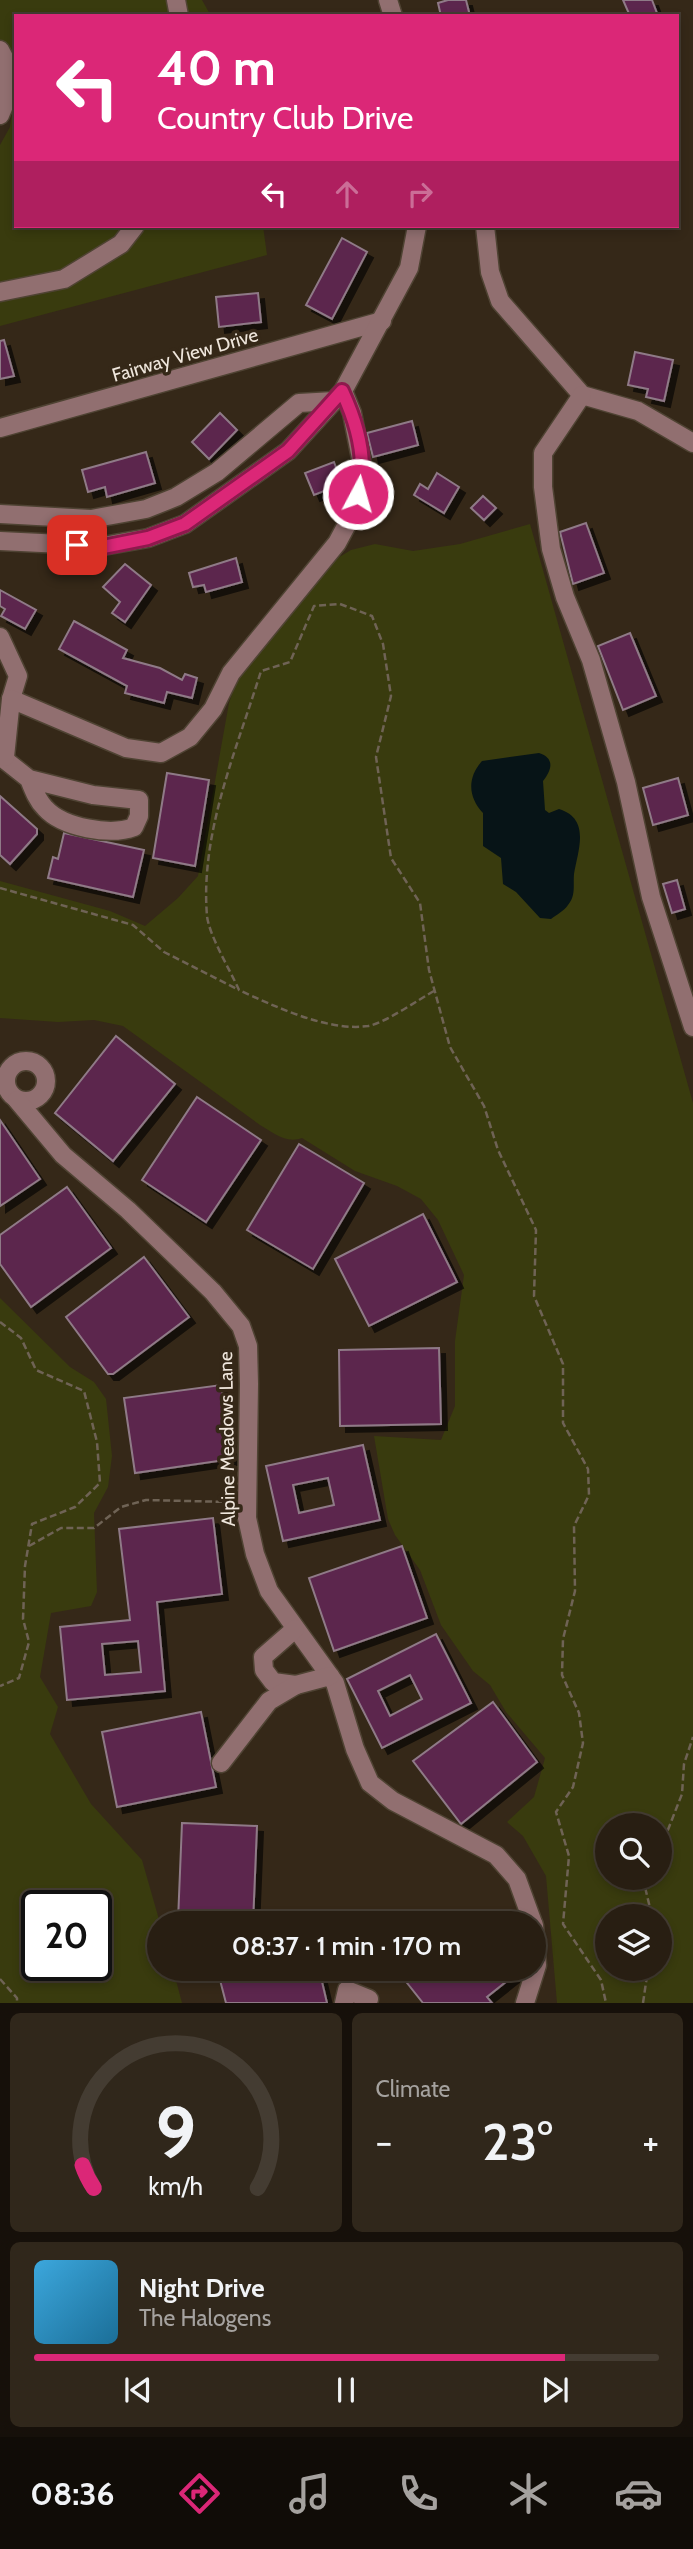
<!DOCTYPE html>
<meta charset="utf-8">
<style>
body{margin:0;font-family:Cabin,sans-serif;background:#30271b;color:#f1f3f6;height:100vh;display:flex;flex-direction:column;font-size:26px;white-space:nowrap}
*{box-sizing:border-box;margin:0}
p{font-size:23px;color:#a5a29f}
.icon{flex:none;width:38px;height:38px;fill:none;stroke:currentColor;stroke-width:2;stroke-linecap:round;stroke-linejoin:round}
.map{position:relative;height:2003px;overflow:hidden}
.panel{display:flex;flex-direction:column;gap:10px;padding:10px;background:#16100a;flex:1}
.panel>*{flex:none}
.top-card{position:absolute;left:14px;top:14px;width:665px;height:214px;border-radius:0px;box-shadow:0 4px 10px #0003,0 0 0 2px #443c32;background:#db2777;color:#fff;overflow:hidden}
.fabs{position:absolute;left:595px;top:1813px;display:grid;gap:14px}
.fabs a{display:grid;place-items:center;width:77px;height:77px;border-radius:50%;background:#281e12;box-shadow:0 4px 10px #0003,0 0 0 2px #443c32;font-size:35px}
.speed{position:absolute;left:21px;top:1890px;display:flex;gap:14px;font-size:35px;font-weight:700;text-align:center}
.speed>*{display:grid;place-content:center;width:91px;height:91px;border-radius:50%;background:#281e12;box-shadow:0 4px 10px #0003,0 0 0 2px #443c32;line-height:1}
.speed .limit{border:4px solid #111;border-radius:10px;background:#fff;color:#111}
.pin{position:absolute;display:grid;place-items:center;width:60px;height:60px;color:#fff;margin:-30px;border-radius:14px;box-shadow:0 4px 10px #0006}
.me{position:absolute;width:77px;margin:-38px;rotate:6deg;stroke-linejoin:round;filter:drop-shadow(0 0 5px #0008)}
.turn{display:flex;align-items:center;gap:24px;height:147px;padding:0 28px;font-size:32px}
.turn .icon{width:91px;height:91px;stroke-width:2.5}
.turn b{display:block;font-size:49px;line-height:60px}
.lanes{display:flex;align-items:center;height:66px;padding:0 28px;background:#0003;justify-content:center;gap:35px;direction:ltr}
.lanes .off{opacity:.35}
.big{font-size:52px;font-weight:600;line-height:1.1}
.panel .card{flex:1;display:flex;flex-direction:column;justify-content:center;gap:10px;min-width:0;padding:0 24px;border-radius:10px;background:#30271b}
.panel .dial{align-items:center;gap:0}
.dial svg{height:182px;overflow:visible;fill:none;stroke:#443c32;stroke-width:7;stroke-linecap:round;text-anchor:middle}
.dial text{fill:#f1f3f6;stroke:none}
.song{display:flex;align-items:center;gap:21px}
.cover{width:84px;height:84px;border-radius:10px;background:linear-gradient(135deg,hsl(200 70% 55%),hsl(200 70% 35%))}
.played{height:7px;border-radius:4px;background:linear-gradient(90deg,#db2777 85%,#443c32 85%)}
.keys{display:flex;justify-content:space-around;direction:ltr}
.heat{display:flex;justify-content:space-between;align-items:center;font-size:38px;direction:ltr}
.panel .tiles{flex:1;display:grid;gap:10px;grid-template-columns:1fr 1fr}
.card:last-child{grid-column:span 2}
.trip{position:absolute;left:147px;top:1911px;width:399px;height:70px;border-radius:35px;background:#281e12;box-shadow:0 4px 10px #0003,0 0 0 2px #443c32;font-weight:600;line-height:70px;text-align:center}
.tab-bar{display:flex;height:112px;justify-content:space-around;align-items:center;background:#100c07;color:#a5a29f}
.tab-bar .icon{width:49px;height:49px}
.tab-bar .selected{color:#db2777}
.tab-bar b{font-size:32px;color:#f1f3f6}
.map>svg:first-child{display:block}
</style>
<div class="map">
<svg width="693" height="2003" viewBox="0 0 693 2003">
<defs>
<filter id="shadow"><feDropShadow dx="6" dy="6" stdDeviation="0" flood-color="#0009"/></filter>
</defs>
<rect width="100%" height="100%" fill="#352818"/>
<!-- green -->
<g fill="#393b0e" fill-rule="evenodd">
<path d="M0,0H202L211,16H16V226H263L267,255L0,326V145L10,127L15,94L0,90Z"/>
<path d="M530,524L693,1103V2003H557L546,1876L523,1836L507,1822L534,1797L545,1758L506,1712L490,1685L473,1671L441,1625L420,1570L395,1535L388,1519L374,1436L441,1440L455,1406V1341L464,1275L438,1220L421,1199L397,1186L355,1171L302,1138C286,1144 274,1133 260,1125L123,1026L94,1020L58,1022L0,1018V881L110,911L145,926L178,898L198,876L229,703L240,670L331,562L351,550L375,544L413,551L460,544ZM607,1825H660V1878H607ZM607,1916H660V1969H607Z"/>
<path d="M0,1298L70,1367L94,1382L106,1399L112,1456L108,1487L94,1513L97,1592L91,1606L51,1613L40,1677L58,1707L50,1734L91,1804L142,1860L160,1923L159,1969H173L182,2003H0ZM37,1906H96V1965H37Z"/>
</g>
<!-- water -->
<path fill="#071417" d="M539,753C555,758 552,770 543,781L545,810L549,813L559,809C591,819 578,850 574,874C573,886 576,895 568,905C564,911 556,915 551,919L540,918L516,892L503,884L501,858L483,846V813C468,797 467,778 482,761Z"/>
<!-- building -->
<g fill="#5c254d" stroke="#8f7a87" stroke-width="2" fill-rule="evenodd" filter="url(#shadow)">
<path d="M448,0H466L470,16H441L438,3Z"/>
<path d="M623,0H652L658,16H630Z"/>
<path d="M342,238L367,252L332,319L306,305Z"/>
<path d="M258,293L261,322L219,327L216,297Z"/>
<path d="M4,340L14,376L0,379V341Z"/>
<path d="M635,352L673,360L664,401L646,397L648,389L628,385Z"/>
<path d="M220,413L237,430L209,459L192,442Z"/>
<path d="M412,421L418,445L373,457L367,433Z"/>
<path d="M146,452L155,483L107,497L105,487L88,492L82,470Z"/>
<path d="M334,462L342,484L314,495L305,473Z"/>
<path d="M437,473L459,487L444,513L414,495L420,484L428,489Z"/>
<path d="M483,496L496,508L484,520L471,508Z"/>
<path d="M586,523L604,573L573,584L560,532Z"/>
<path d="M236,558L242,582L206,592L204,585L193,587L189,573Z"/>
<path d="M125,564L151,585L125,622L112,613L120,602L103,587Z"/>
<path d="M0,590L36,610L25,629L1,616L5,609L0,606Z"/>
<path d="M74,621L127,650L123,658L160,668L182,680L185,674L197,678L192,698L167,692L164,703L125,693L127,686L59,649Z"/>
<path d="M630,633L656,696L623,710L598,646Z"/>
<path d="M167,773L209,780L195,866L153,858Z"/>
<path d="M678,778L688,815L653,825L643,788Z"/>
<path d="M0,796L37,829V834L10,864L0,855Z"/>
<path d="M64,833L144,850L133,897L48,878L53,857L58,859Z"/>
<path d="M677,880L685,909L672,913L663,884Z"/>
<path d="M116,1036L175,1084L113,1161L55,1113Z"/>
<path d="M197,1097L261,1140L206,1222L142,1180Z"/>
<path d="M0,1120L40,1179L0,1206Z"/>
<path d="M299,1144L364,1183L313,1269L247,1230Z"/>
<path d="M67,1187L111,1248L31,1307L0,1264V1235Z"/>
<path d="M423,1214L457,1282L369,1326L335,1259Z"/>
<path d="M144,1257L189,1317L113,1374H108L66,1317Z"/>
<path d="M439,1348L441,1424L340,1426L339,1350Z"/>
<path d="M221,1385L232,1459L135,1473L124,1398Z"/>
<path d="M363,1445L380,1520L283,1541L266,1466ZM328,1478L334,1505L299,1513L293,1485Z"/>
<path d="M213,1518L222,1594L157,1602L165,1691L67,1700L60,1627L130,1620L119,1529ZM138,1641L141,1672L105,1675L102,1644Z"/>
<path d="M402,1546L427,1618L334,1651L309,1578Z"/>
<path d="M436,1634L471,1703L382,1748L347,1679ZM410,1675L422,1699L390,1716L378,1691Z"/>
<path d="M493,1702L537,1762L461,1824L413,1761Z"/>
<path d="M201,1712L216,1787L117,1807L102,1732Z"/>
<path d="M182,1823L257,1826L253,1923L178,1921Z"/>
<path d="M267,1969H319L327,2003H226L220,1980Z"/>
<path d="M396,1969H522L487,1997L492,2003H423Z"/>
</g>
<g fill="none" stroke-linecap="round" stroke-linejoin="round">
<defs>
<g id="minor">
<path d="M176,0L179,16"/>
<path d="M388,0L393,16"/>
<path d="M0,50C13,71 11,92 0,115"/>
<path d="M485,226L490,272L500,301L582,395L638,411L693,443"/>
<path d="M0,292L64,279L121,244L135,226"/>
<path d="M582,395L543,453V487L551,549L565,597L591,660L626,782L651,897L693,1027"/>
<path d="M0,428L382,321"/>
<path d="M0,514L91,519L146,509L176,497L217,472L299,403L334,401"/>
<path d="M0,541L103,546L148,538L185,524L288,451L343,391L409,268L417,226"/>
<path d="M0,637L18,676L11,699"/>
<path d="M0,756L29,779L93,795L139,800V816L134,827C111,836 63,828 45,808C37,800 33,789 29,779"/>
<path d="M5,757L11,699L126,748L161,753L190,737L213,709L231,673L337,543L352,515L364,474L352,413L343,391"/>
<circle cx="26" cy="1081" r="20"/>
<path d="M17,1100L63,1155L128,1210L213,1292L241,1326L248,1346L249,1384L247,1518L255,1554L269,1591L335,1683L355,1749L370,1783L393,1801L496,1855L517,1879L533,1923"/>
<path d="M295,1629L263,1657L264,1670L273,1682L296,1685"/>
<path d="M221,1763L269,1701L296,1685L330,1676"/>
<path d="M344,2003L347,1990L369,1999"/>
<path d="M525,2003L537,1965L534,1925"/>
</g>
</defs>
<!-- minor casing -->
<use href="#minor" stroke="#4f4333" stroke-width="21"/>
<!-- path -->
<g stroke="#6f6355" stroke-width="2.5" stroke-dasharray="7 3.5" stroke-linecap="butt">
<path d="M0,888L133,925L164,952L239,990"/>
<path d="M434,991C418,1000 385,1023 368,1026C328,1032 274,1006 239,990C230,970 209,935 207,916C200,832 237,749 261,671L290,662L314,606L340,604L372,616L383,644L391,696L376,757L391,858L420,903L429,970L450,1047L484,1106L498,1150L536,1230L534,1296L563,1364V1423L588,1469L589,1495L574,1526L575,1591L563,1639L562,1675L579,1713L583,1743L573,1787L556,1812L569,1856L563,1924L601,1980L606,2003"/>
<path d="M0,1322L21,1338L36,1370L84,1391L97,1442L100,1483L75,1507L32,1524L25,1566L23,1619L29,1642L19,1678L0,1686"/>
<path d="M29,1546L61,1528H94L121,1507L146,1500L230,1502"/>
<path d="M660,1850L682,1794L684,1764L693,1737"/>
<path d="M646,1878L644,1883L652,1916"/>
<path d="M0,1979L17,1998V2003"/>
<path d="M643,2003L648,1969"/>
</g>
<!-- minor -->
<use href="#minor" stroke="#916f70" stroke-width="18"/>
</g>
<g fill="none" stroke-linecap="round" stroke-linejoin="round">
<defs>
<path id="route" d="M77,545L103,547L148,538L185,524L288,451L342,391C357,423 368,461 358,494"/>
</defs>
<!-- route casing -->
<use href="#route" stroke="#8e194d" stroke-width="18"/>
<!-- route -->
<use href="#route" stroke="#db2777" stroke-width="12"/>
</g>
<g text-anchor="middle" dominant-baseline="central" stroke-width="7" stroke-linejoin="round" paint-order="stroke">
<!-- street labels -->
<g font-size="19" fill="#efe6dc" stroke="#352818">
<text transform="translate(185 355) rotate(-16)">Fairway View Drive</text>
<text transform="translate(227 1439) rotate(-91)">Alpine Meadows Lane</text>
</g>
</g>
</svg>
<div class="fabs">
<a><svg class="icon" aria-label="search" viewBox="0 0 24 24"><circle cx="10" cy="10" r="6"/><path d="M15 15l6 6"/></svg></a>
<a><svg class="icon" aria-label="layers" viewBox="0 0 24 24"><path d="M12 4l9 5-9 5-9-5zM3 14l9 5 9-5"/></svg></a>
</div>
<div class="speed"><div class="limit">20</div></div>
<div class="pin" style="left:77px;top:545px;background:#d93025"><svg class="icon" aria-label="arrive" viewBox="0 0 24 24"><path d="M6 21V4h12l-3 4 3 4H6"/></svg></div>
<svg class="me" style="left:358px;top:494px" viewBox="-20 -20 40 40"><circle r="17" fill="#db2777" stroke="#fff" stroke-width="3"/><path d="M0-11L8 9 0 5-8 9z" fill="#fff"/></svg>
<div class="trip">08:37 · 1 min · 170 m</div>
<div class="top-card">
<div class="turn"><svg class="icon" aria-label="left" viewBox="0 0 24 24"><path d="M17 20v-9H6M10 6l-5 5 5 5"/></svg><div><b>40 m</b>Country Club Drive</div></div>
<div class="lanes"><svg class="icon" aria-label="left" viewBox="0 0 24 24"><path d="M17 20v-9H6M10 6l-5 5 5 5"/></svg><svg class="icon off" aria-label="ahead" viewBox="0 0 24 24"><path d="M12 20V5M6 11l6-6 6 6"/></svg><svg class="icon off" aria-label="right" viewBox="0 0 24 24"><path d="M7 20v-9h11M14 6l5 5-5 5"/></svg></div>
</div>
</div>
<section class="panel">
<div class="tiles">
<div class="card dial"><svg viewBox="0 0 100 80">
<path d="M14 69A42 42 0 1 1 86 69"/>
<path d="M14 69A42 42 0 0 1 9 59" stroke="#db2777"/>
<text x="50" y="56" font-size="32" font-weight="700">9</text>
<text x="50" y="72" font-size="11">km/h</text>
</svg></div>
<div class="card"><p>Climate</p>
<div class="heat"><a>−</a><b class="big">23°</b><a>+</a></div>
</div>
<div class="card">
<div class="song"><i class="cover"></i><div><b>Night Drive</b><p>The Halogens</p></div></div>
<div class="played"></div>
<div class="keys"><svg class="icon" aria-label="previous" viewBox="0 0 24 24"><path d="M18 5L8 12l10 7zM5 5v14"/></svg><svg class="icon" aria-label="pause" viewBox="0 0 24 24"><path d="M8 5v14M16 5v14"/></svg><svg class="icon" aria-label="next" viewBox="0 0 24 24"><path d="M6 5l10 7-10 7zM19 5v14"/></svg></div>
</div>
</div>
</section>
<nav class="tab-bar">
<b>08:36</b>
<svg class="icon selected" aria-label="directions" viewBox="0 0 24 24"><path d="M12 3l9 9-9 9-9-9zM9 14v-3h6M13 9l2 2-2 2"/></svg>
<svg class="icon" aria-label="music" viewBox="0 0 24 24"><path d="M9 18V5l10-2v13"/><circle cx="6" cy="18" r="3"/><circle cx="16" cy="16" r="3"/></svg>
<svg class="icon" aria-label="phone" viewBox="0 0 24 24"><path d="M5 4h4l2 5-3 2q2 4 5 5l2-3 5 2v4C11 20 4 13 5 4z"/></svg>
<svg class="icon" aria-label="climate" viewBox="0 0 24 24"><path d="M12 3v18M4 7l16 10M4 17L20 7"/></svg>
<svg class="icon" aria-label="car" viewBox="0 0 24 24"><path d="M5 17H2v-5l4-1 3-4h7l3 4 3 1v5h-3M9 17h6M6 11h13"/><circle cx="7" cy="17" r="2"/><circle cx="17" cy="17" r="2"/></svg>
</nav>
